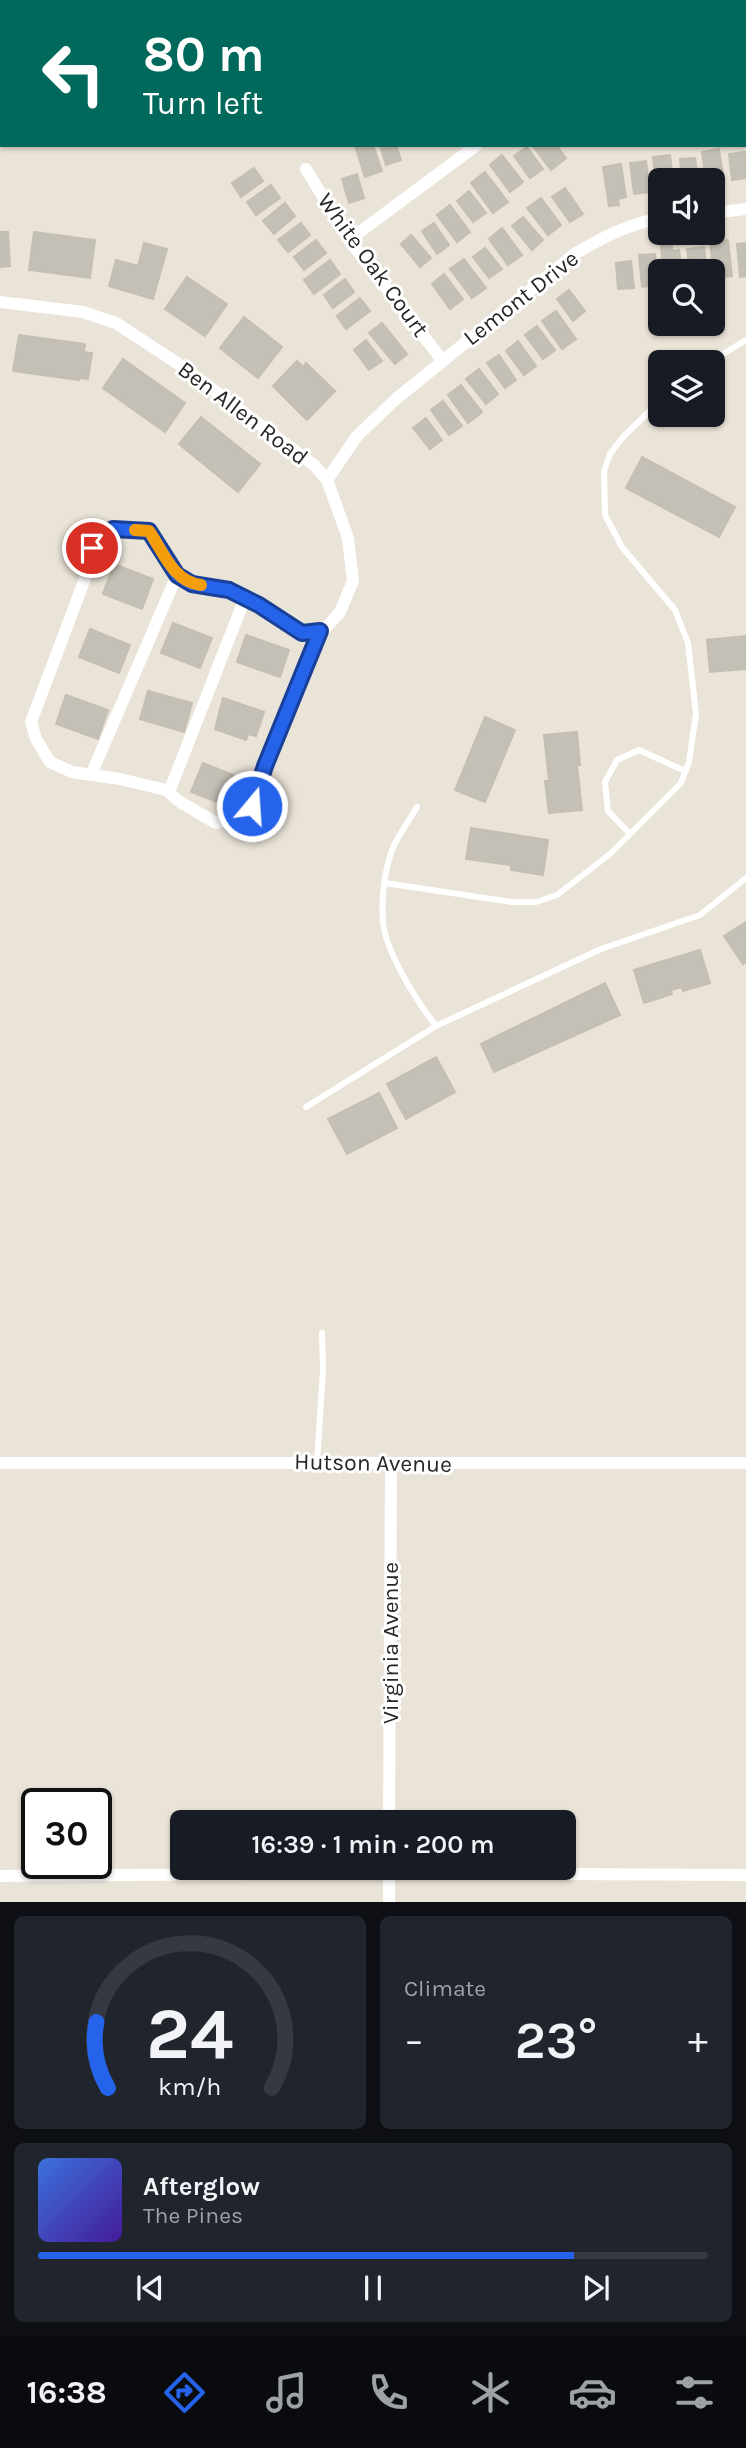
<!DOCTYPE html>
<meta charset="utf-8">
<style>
body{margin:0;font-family:Karla,sans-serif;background:#20242c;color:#f1f3f6;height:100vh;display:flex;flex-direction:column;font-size:26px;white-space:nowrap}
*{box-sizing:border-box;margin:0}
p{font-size:23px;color:#9ea1a6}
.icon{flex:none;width:38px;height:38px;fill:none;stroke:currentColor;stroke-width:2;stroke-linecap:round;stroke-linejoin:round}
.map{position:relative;height:1902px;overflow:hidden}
.details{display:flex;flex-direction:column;gap:14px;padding:14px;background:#0d0f14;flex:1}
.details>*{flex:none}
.guide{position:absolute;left:0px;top:0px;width:747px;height:147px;box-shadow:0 2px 5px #0004;background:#00695c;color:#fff;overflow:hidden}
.tools{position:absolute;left:648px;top:168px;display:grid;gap:14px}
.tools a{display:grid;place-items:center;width:77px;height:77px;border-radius:10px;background:#171b24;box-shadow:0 2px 5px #0004;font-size:35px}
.speed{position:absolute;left:21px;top:1788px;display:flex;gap:14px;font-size:35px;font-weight:700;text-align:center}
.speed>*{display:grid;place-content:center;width:91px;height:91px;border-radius:50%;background:#171b24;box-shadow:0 2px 5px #0004;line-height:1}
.speed .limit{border:4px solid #111;border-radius:10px;background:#fff;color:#111}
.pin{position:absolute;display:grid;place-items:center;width:60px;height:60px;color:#fff;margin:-30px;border:4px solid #fff;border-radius:50%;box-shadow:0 2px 7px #0007}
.me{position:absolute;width:77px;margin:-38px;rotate:18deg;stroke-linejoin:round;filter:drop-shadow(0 0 5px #0008)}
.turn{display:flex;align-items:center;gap:24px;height:147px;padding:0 28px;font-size:32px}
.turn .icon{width:91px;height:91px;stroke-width:2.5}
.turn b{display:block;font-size:49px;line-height:60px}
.big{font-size:52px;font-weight:600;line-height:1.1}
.details .card{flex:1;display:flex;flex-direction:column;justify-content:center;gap:10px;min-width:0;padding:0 24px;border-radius:10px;background:#20242c}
.details .dial{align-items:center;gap:0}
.dial svg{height:182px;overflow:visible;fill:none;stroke:#363941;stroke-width:7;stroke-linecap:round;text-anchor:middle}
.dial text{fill:#f1f3f6;stroke:none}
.song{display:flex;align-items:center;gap:21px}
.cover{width:84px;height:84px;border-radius:10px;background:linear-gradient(135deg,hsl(220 70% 55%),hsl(260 70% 35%))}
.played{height:7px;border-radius:4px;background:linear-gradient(90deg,#2563eb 80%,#363941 80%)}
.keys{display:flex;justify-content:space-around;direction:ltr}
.heat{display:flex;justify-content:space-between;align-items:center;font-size:38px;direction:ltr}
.details .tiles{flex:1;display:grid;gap:14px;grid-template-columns:1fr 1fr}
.card:last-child{grid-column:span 2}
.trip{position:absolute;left:170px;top:1810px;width:406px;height:70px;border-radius:10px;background:#171b24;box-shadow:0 2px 5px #0004;font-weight:600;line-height:70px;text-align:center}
.dock{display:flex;height:112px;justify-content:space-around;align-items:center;background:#090b0e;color:#9ea1a6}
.dock .icon{width:49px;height:49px}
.dock .active{color:#2563eb}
.dock b{font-size:32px;color:#f1f3f6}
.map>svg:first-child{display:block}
</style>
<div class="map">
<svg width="746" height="1902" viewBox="0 0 746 1902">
<rect width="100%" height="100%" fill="#eae3d7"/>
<!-- green -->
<path fill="#a8e391" d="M0,0H169L2,2V37H0Z"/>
<!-- building -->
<g fill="#c5c0b7" stroke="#c5bfb1" stroke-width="2">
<path d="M373,145L382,171L365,177L355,146Z"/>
<path d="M380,145H396L401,160L386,165Z"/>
<path d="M532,145H556L566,158L551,170Z"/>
<path d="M527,147L543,169L530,178L514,156Z"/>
<path d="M719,149L724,182L712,184V180H706L702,152Z"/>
<path d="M745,152L746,178L732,180L729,154Z"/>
<path d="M502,155L523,182L510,192L490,165Z"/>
<path d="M670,155L673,180H660V190H657L653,157Z"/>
<path d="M695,158L698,180H682L680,159Z"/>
<path d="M646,161L650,192L634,194L630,163Z"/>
<path d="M621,164L626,197L618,199L619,205L609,206L603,167Z"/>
<path d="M254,168L263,181L241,197L232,183Z"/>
<path d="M485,172L508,202L493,213L471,183Z"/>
<path d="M357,174L364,198L349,203L342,179Z"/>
<path d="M271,185L280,198L256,215L247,202Z"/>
<path d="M565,188L583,214L570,222L552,197Z"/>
<path d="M469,191L486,213L473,222L457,201Z"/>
<path d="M541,198L561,225L548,235L527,208Z"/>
<path d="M285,203L295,216L274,234L263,221Z"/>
<path d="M450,205L470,232L457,242L437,215Z"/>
<path d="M523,217L543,240L532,250L512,226Z"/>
<path d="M301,223L310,235L288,252L278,240Z"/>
<path d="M434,223L449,245L437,254L422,231Z"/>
<path d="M502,228L522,255L508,265L489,239Z"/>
<path d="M0,232H8L10,266L0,267Z"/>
<path d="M34,232L95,240L90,278L29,270Z"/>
<path d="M411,235L431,258L420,267L401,244Z"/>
<path d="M316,240L326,253L304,270L294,257Z"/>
<path d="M728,240L732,276L714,278L710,242Z"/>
<path d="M144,243L167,249L153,299L109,286L116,260L138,266Z"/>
<path d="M746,243V276L740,277L737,244Z"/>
<path d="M672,244V251L679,250L682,271H663L661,245Z"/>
<path d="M704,247L707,271H690L687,249Z"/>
<path d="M485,248L502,269L489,278L473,257Z"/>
<path d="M655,254L658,285L642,287L639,255Z"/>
<path d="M464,259L486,288L472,298L450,269Z"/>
<path d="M330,260L340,274L314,294L304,280Z"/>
<path d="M631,261L634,288L618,289L616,263Z"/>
<path d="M444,274L463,299L450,309L432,284Z"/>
<path d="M187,277L227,304L205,336L165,309Z"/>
<path d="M345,279L354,292L333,308L324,295Z"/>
<path d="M569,290L585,311L573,321L557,299Z"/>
<path d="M360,298L370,311L346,329L337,316Z"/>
<path d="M556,311L576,339L562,349L542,321Z"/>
<path d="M244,317L282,347L258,378L220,348Z"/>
<path d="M382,323L407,354L395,364L369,333Z"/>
<path d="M537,326L555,350L543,359L525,335Z"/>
<path d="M19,335L85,344L84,352L92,353L88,379L79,378V380L13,371Z"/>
<path d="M366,340L382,361L369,370L354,350Z"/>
<path d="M518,341L536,366L524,375L506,351Z"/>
<path d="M499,355L516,380L505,388L487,363Z"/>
<path d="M123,359L185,403L165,432L103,388Z"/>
<path d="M297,361L303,367L306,363L335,391L307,420L273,386Z"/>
<path d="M479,369L498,394L486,404L466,379Z"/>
<path d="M461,385L482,412L468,423L448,395Z"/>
<path d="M443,401L462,426L449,435L431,410Z"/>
<path d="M201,417L260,464L238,492L179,444Z"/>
<path d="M426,418L442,440L430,449L413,428Z"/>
<path d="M642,457L735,507L719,537L626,488Z"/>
<path d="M114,564L153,579L142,609L103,594Z"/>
<path d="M173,623L212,638L200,668L161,653Z"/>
<path d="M90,629L130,645L119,673L79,657Z"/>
<path d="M246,635L289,650L280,677L237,662Z"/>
<path d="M746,636V669L710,672L707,640Z"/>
<path d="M148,691L192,703L184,732L140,719Z"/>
<path d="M66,695L108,710L98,739L56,724Z"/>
<path d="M223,698L264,712L256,736L248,734L246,740L215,729Z"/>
<path d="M485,717L515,730L485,802L455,790Z"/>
<path d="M577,732L580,765H577L582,810L549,813L545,781H549L544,735Z"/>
<path d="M203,763L236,776L225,805L191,792Z"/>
<path d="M471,828L548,840L543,875L511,870V865L466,859Z"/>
<path d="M746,922V962L743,964L724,936Z"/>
<path d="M700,950L710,983L683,991L682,987L671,990L672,994L644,1003L634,970Z"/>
<path d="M605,983L620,1015L494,1072L481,1044Z"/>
<path d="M436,1057L455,1092L406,1119L387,1084Z"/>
<path d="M379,1093L397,1128L347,1154L328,1119Z"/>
</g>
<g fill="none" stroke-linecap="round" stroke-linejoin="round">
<!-- lane -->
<g stroke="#fff" stroke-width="6">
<path d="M710,362L746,340"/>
<path d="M417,807C409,821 398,835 392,850C385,870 381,898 383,920C384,950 418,1003 436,1026"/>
<path d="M630,834L608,811L605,782L617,760L639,750L685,771"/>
<path d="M385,883L512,902H536L557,895L610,854L681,783L689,762L696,714L688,643L675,610L622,547L605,515L604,471L610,454L623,437L660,401"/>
<path d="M306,1107L436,1026L601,949L700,915L746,878"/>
<path d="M317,1462L323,1370L322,1333"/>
</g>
<!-- street -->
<g stroke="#fff" stroke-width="12">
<path d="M306,169L349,240L442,360"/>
<path d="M712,213L746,209"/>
<path d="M349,240L477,145"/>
<path d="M0,302L83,312L116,323L180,365L314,465L327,480L348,538L353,581L340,612L323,631L302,633L259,605L228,590L192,584L177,575L149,531L113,529L92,547L86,576L31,722L36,739L50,762L72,772L120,779L166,790L180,802L216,823L240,817L252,805L265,766L320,631"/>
<path d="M327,480L357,436L396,399L576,253C601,239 631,222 660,219"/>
<path d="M91,775L177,575"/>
<path d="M169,792L245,598"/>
<path d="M0,1463H746"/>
<path d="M389,1822L391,1463"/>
<path d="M0,1876L389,1873L746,1875"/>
<path d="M389,1902V1868"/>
</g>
<!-- highway -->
<g stroke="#ffa54d" stroke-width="24">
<path d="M303,2L308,0"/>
<path d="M430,2L433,0"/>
<path d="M0,79H2"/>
<path d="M0,130L2,129"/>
</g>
</g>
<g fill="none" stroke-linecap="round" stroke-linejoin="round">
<defs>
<path id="route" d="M92,548L113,529L149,531L177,575L192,584L229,590L259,605L302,633L320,631L265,766L252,806"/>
</defs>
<!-- route casing -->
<use href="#route" stroke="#184099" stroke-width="18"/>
<!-- route -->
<use href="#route" stroke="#2563eb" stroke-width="12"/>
<!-- slow -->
<path stroke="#f59e0b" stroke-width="12" d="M135,530L149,531C163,551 173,582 201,585"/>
</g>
<g text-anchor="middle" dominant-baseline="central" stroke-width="6" stroke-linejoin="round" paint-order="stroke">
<!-- street labels -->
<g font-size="23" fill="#272727" stroke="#fff">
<text transform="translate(373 265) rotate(54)">White Oak Court</text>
<text transform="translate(521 298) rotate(-38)">Lemont Drive</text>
<text transform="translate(243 413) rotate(37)">Ben Allen Road</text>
<text transform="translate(373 1463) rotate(1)">Hutson Avenue</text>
<text transform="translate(390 1643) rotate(-90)">Virginia Avenue</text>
</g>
</g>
</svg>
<div class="tools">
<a><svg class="icon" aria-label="sound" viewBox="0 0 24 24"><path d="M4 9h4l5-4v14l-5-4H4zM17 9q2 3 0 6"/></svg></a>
<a><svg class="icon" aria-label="search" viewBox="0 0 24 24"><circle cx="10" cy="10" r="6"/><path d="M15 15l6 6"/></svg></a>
<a><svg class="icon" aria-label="layers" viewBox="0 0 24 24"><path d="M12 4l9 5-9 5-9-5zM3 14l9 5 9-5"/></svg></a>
</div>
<div class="speed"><div class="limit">30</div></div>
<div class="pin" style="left:92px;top:548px;background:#d93025"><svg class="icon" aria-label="arrive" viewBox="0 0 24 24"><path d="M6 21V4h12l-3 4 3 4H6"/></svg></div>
<svg class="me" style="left:252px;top:806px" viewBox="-20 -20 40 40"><circle r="17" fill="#2563eb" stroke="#fff" stroke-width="3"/><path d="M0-11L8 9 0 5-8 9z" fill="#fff"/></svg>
<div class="trip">16:39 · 1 min · 200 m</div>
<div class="guide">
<div class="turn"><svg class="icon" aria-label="left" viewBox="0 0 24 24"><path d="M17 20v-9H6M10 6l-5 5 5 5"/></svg><div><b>80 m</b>Turn left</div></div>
</div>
</div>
<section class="details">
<div class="tiles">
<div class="card dial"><svg viewBox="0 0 100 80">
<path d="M14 69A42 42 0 1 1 86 69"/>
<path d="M14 69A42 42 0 0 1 9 40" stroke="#2563eb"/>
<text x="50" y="56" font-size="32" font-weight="700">24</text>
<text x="50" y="72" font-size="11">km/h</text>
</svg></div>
<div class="card"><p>Climate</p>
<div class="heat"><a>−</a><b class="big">23°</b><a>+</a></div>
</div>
<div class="card">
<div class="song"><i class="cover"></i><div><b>Afterglow</b><p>The Pines</p></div></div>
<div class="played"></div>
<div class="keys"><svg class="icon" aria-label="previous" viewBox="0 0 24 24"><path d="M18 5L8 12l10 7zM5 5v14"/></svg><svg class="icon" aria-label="pause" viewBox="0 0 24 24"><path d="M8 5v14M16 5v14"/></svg><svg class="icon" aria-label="next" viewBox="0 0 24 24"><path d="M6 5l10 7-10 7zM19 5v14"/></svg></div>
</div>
</div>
</section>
<nav class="dock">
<b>16:38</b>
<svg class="icon active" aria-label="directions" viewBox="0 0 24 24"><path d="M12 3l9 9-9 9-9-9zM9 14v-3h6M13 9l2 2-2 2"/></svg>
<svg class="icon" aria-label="music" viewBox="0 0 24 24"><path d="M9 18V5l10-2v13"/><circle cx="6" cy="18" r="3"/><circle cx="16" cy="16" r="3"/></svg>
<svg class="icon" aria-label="phone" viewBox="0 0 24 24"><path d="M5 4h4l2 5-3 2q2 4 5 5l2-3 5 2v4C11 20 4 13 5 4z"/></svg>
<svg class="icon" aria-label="climate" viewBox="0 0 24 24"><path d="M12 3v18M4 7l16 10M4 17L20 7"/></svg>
<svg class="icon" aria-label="car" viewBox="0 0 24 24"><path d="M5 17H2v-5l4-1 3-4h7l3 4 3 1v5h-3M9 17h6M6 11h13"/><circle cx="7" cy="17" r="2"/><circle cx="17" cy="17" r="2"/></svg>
<svg class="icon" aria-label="filters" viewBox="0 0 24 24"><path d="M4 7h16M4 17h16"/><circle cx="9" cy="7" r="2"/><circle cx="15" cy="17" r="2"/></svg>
</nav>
